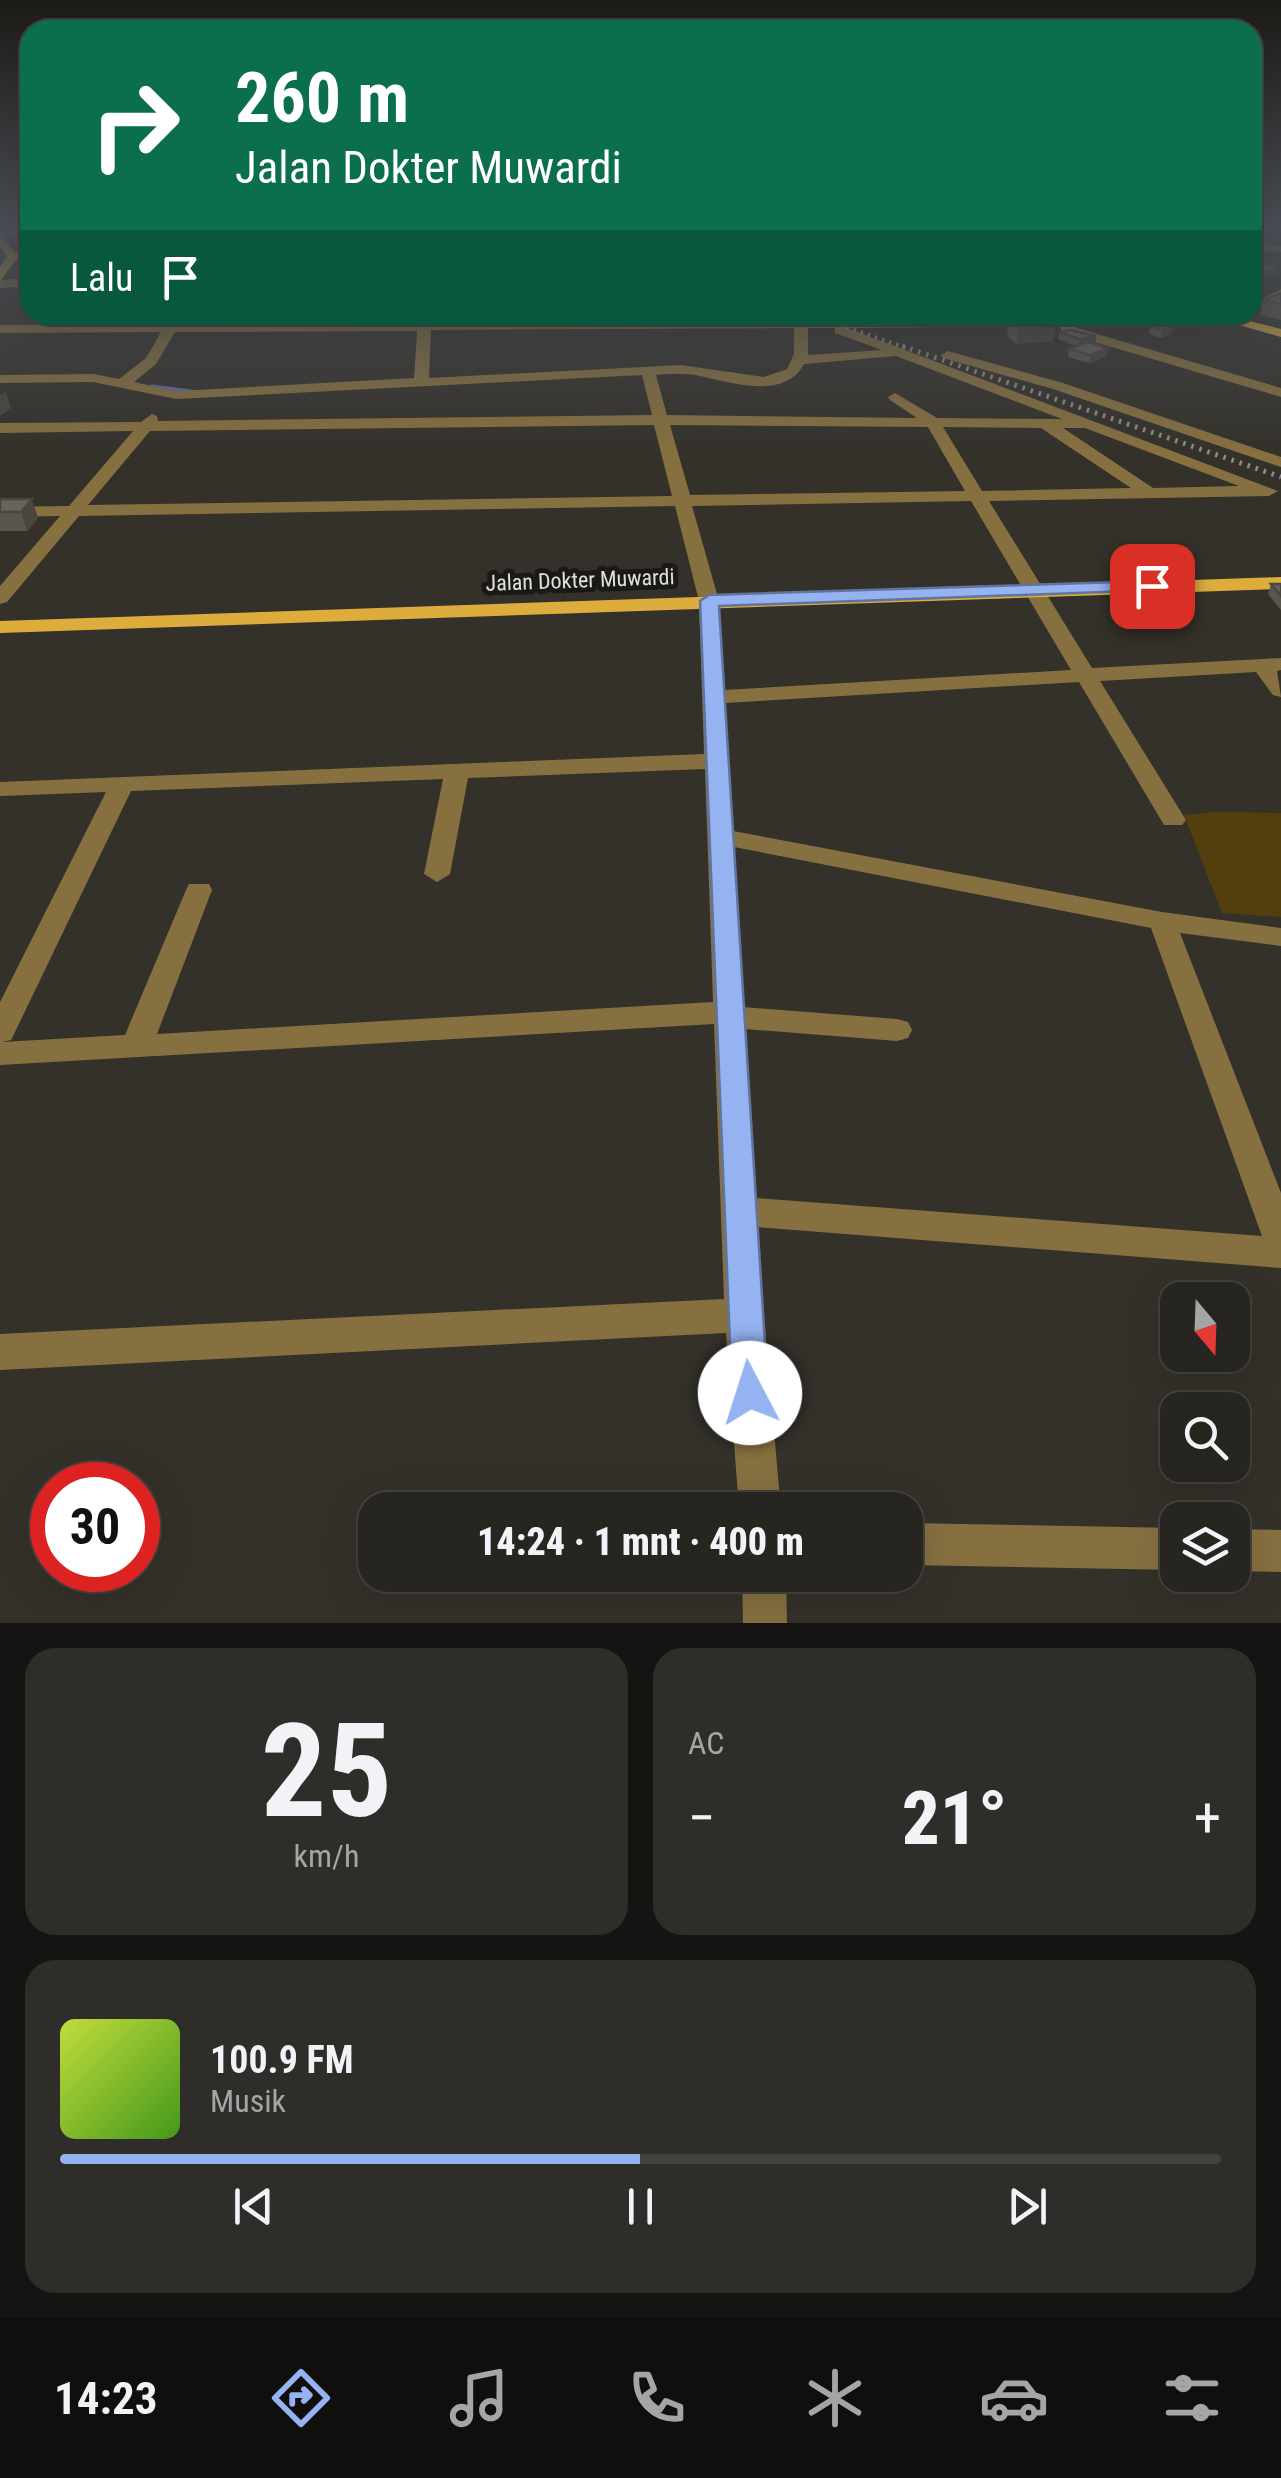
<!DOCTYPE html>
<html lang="id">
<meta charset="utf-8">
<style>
body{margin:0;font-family:"Roboto Condensed",sans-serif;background:#2f2d29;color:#f1f3f6;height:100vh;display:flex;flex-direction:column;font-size:38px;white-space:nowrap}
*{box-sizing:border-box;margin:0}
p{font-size:32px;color:#a4a5a5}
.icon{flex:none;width:55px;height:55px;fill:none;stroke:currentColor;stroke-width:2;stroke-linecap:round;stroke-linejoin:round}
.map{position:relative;height:1623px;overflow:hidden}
.drawer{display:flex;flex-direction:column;gap:25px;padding:25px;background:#151412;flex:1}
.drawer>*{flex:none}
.hud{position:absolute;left:20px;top:20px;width:1242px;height:305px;border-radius:30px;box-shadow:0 10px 40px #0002,0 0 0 2px #43423e;background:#0b6e4f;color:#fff;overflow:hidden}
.needle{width:65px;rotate:161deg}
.controls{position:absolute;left:1160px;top:1282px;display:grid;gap:20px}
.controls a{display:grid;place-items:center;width:90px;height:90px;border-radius:20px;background:#272520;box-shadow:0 10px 40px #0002,0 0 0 2px #43423e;font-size:50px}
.speed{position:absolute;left:30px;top:1462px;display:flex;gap:20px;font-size:50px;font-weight:700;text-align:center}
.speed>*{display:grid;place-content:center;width:130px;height:130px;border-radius:50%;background:#272520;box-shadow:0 10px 40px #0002,0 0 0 2px #43423e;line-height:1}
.speed .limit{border:15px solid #d22;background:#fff;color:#111}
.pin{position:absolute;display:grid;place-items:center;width:85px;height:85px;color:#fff;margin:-42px;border-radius:20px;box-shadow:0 5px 15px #0006}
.me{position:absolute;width:110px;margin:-55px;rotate:355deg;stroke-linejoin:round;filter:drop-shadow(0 0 8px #0008)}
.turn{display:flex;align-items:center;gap:35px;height:210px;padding:0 50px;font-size:45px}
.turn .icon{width:130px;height:130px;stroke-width:2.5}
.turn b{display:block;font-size:70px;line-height:85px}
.then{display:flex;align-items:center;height:95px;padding:0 50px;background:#0003;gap:20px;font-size:38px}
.big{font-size:75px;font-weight:800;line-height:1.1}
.drawer .card{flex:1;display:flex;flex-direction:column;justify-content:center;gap:15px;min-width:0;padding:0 35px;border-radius:30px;background:#2f2d29}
.drawer .dial{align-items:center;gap:0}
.dial b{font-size:130px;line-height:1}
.song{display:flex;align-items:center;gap:30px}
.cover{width:120px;height:120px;border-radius:15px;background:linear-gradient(135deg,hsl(70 70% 55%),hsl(100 70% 35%))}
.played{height:10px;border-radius:5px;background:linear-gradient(90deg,#95b2f1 50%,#43423e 50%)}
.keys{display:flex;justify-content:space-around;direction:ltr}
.heat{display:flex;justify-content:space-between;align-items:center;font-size:55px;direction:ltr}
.drawer .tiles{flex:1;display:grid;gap:25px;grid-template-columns:1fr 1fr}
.card:last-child{grid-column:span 2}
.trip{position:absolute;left:358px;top:1492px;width:565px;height:100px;border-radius:30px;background:#272520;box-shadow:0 10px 40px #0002,0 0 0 2px #43423e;font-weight:800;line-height:100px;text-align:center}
.menu{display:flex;height:160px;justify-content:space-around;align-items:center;background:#100f0d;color:#a4a5a5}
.menu .icon{width:70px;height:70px}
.menu .on{color:#95b2f1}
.menu b{font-size:45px;color:#f1f3f6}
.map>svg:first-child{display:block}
</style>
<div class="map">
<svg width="1281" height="1623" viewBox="0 0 1281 1623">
<rect width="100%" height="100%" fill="#34312a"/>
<!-- green -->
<path fill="#533f0d" d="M1215,812L1281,813V917L1222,913L1184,815Z"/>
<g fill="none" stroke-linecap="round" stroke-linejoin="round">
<!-- stream -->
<path stroke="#586caa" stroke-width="5" d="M152,387L191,392"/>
<!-- minor -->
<g fill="#877040" fill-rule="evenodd">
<path d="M30,230V236L0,237V231Z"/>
<path d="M1252,244L1281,246V252L1252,250Z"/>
<path d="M30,278V286L0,288V280Z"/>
<path d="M1281,289V298L1252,314V304Z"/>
<path d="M172,315H184L179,324L418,323L419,315H431V323L1232,315L1226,319L1070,326L1281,388V397L1061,332V326L847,328L1278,491L1269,496L989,501L1092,668L1281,658V670L1277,671L1281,697L1273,695L1256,672L1100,681L1186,820L1182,825H1164L1079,682L725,703L733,831L1162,912L1281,928V946L1180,933L1281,1193V1268L756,1227L781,1510H739L726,1333L0,1370V1334L724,1299L714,1024L0,1065V1002L106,792L0,796V782L704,754L699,601L675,506L79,516L7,602L0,604V586L60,516L0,517V507L69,506L133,431L0,433V423L141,422L152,414L157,416L158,421L652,415L642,375L176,399L93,382L0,383V375L93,374L119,379L146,358L161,332L0,333V325L166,324ZM794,328V354L787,369L764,377L681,365L429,378L431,330ZM808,328H835V333L882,350L808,355ZM417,331L414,378L176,391L134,382L156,364L175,332ZM896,356L1062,419L937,418L895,393L888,397L890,400L917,418L667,415L656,375C669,374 682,373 695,375C728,381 783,402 804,364ZM654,425L672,496L88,505L150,431ZM670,425L928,427L965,491L690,495ZM943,427L1041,428L1131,488L982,491ZM1063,428H1085L1239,486L1153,488ZM971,501L1071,670L724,690L719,601L692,506ZM705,769L713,1002L157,1034L212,890L209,884H189L186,890L125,1035L2,1042L11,1040L15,1032L131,791L443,779L424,874L437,882L450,874L468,778ZM734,847L1151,928L1262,1236L755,1198L745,1029L897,1041L908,1038L912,1030L908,1022L897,1019L743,1007Z"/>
<path d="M948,351L1063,383L1281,457V467L1053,389L943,358L941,355Z"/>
<path d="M905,1523L1178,1528V1570L905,1565Z"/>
<path d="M1232,1529L1281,1530V1572L1232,1571Z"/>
<path d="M742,1575H786L787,1623H743Z"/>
</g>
<!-- major -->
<g fill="#dcad3d" fill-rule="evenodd">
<path d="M0,237L19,256L0,281V267L7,256L0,247Z"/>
<path d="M1205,315H1226L1281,329V337Z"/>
<path d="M1281,577V589L0,633V621Z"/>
</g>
<!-- rail-far1 -->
<path stroke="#8f8d87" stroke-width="4" stroke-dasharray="2.5 5" stroke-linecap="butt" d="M811,315L909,349"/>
<!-- rail -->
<path stroke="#8f8d87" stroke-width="5" stroke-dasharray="2.5 6" stroke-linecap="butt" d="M902,346L1281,477"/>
</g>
<!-- wall -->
<g fill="#59564f">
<path d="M1281,294V320L1260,315L1264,300Z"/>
<path d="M891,315H904V319H893Z"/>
<path d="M1133,315H1161L1160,317L1138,318Z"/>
<path d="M1009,321L1053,341L1016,344L1007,336Z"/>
<path d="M1161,323L1172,334L1161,338L1149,334L1150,326Z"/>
<path d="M1060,332L1096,336L1095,343L1108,348L1107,356L1089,363L1068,357L1069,349L1076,346L1058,339Z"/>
<path d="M0,499L38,518L27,531H0Z"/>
<path d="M1271,584H1281V610L1268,594Z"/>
</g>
<!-- shaded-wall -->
<g fill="#494640">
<path d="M1278,267L1276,274L1256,283L1258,276Z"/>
<path d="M1262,290L1258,304L1252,307V294Z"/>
<path d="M1056,326L1053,341L1016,344L1019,328Z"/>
<path d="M1174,326L1172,334L1161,338L1163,330Z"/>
<path d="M1096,336L1095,343L1078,347L1079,339Z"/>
<path d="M1108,348L1107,356L1089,363L1090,355Z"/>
<path d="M6,392L11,408L0,416V395Z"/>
<path d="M32,499L38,518L27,531L21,512Z"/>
</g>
<!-- building -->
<g fill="#68645c" stroke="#494640" stroke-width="2.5">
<path d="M1255,262L1278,267L1258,276L1252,275V264Z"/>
<path d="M1279,294H1281V304L1264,300Z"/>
<path d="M1045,318L1056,326L1019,328L1009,321Z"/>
<path d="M1161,323L1174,326L1163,330L1150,326Z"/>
<path d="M1070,330L1096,336L1079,339L1060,332Z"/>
<path d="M1087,342L1108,348L1090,355L1069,349Z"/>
<path d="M0,499H32L21,512H0Z"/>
<path d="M1271,584H1281V596Z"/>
</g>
<!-- sky -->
<linearGradient id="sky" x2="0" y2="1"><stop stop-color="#1d1b17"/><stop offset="0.5" stop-color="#4a4e55"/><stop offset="1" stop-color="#4a4e55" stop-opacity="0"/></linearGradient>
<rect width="1281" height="456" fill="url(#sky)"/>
<!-- route -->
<path fill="#95b2f1" stroke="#61749d" stroke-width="2.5" d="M1152,581L1161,586L1158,590L719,606L768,1393L763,1405L750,1410L738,1405L732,1393L700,601L709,595Z"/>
<g text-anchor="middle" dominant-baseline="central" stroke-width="10" stroke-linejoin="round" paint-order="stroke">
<!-- far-street labels -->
<g font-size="22" fill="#e1dfdb" stroke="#1a1916">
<text transform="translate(580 580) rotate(-2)">Jalan Dokter Muwardi</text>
</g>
</g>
</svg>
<div class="controls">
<a><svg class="needle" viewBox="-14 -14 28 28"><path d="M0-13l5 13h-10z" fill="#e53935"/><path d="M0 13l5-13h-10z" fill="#a4a5a5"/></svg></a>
<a><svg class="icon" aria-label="search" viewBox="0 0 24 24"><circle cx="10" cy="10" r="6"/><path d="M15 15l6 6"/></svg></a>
<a><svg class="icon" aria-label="layers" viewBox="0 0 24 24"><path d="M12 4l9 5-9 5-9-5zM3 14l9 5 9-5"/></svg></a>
</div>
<div class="speed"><div class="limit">30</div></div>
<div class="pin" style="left:1152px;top:586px;background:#d93025"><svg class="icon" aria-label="arrive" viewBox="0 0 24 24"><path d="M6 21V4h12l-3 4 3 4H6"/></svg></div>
<svg class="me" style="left:750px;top:1393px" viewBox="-20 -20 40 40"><circle r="19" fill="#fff"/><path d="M0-13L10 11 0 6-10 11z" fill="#95b2f1"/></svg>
<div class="trip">14:24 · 1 mnt · 400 m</div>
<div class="hud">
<div class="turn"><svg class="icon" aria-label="right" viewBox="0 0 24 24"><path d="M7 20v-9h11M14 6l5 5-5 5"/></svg><div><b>260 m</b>Jalan Dokter Muwardi</div></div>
<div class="then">Lalu<svg class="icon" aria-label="arrive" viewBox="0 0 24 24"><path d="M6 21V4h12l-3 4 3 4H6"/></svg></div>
</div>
</div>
<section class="drawer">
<div class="tiles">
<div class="card dial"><b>25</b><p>km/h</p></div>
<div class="card"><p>AC</p>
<div class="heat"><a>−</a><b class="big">21°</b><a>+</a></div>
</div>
<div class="card">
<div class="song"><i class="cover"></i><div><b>100.9 FM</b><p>Musik</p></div></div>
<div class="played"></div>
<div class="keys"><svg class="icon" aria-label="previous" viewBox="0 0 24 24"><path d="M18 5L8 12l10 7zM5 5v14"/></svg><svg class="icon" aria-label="pause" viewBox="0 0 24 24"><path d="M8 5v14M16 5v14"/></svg><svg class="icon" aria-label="next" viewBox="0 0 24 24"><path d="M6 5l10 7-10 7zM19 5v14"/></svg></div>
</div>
</div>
</section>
<nav class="menu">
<b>14:23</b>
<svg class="icon on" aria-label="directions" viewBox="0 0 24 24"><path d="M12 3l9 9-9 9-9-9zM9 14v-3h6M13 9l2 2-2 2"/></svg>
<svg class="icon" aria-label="music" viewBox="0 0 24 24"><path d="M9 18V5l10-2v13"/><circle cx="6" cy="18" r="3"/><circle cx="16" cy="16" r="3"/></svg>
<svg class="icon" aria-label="phone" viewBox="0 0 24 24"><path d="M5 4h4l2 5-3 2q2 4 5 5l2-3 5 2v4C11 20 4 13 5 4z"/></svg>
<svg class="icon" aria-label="climate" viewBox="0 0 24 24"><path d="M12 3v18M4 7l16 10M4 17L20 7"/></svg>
<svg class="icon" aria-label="car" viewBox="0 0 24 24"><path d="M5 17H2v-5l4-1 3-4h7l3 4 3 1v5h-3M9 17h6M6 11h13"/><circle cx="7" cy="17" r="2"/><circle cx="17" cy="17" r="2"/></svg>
<svg class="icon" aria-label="filters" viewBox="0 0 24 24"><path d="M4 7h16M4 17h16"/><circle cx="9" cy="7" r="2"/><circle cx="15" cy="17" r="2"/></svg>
</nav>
